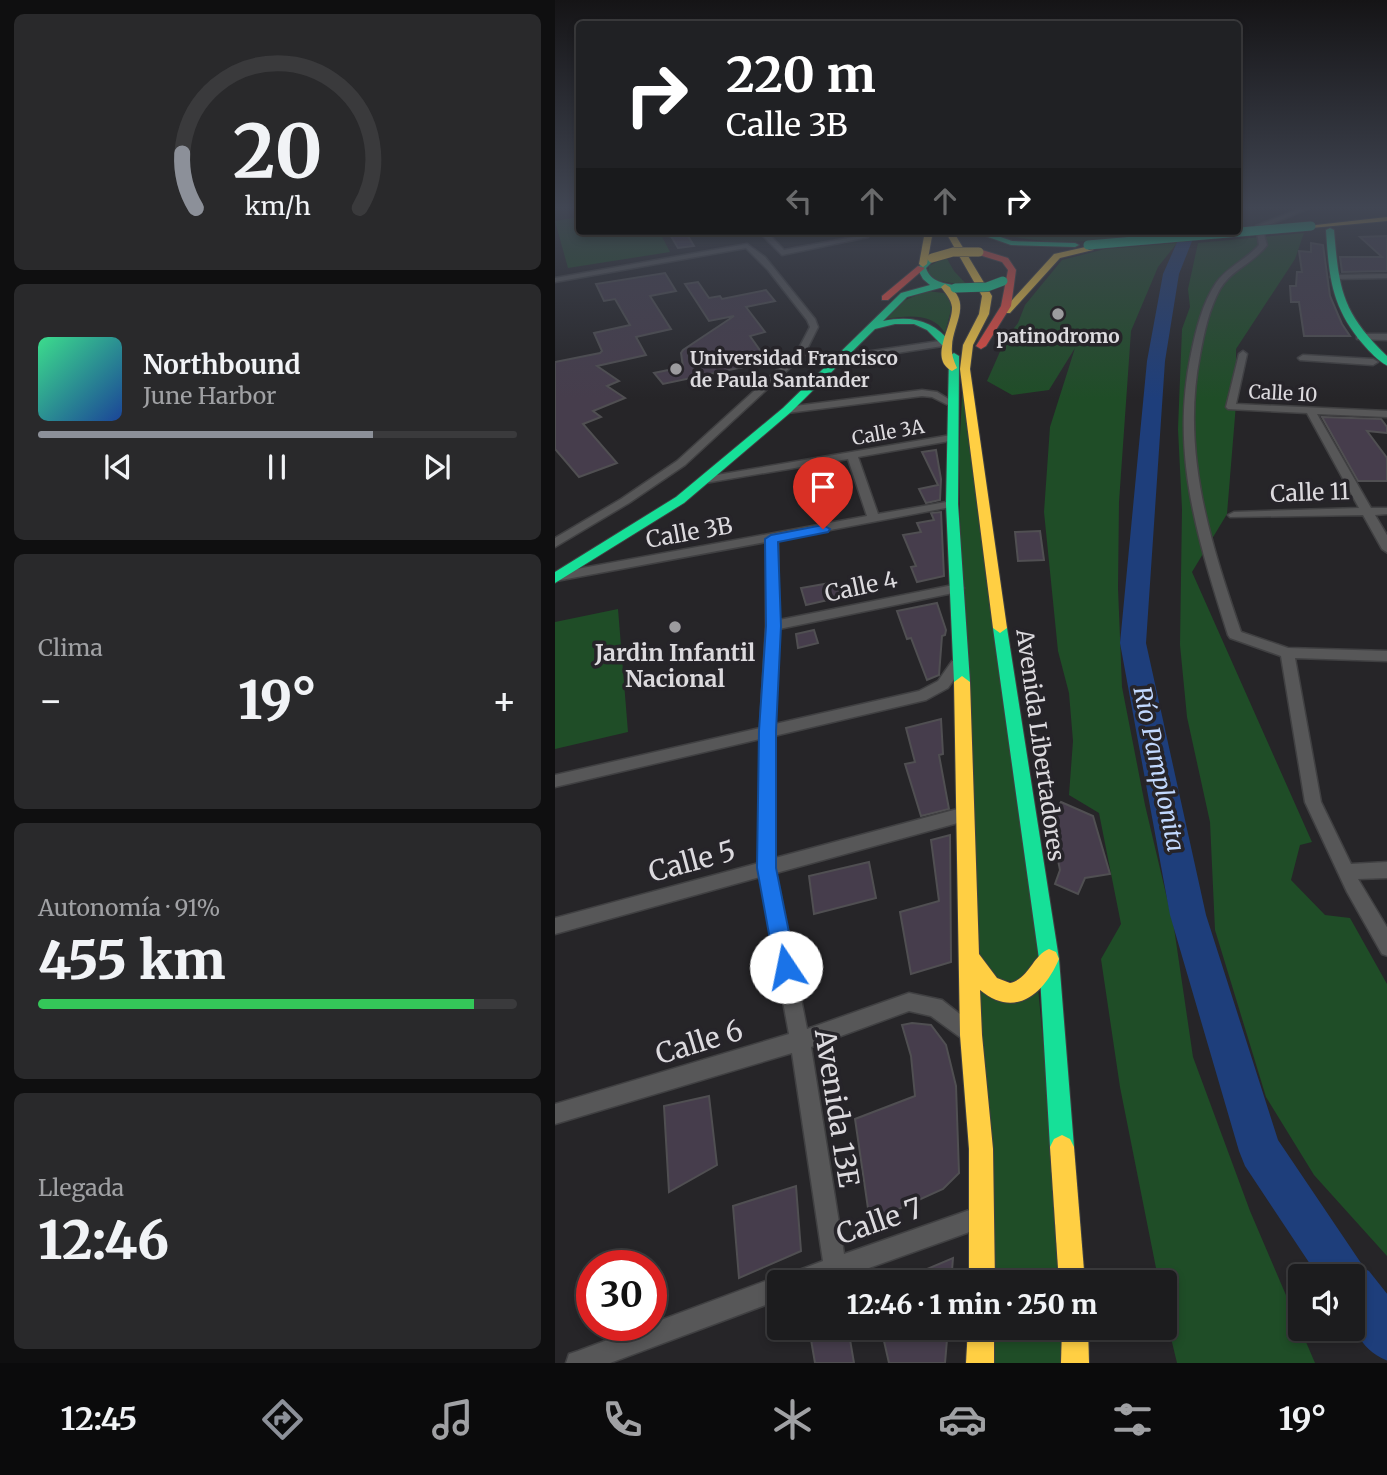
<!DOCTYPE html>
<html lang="es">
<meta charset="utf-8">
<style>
body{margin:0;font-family:Merriweather,serif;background:#29292b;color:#f1f3f6;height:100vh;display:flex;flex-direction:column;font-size:26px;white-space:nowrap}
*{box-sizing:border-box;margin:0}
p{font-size:23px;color:#a0a1a4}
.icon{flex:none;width:38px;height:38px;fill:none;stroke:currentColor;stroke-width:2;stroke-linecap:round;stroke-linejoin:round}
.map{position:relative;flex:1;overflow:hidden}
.side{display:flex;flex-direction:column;gap:14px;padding:14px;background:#0f0f10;width:555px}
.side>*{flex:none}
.hud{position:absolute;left:21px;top:21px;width:665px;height:214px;border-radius:7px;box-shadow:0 4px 10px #0003,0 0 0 2px #3a3a3c;background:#202124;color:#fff;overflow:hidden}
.buttons{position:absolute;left:733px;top:1264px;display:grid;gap:14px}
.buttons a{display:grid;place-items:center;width:77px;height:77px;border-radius:7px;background:#1c1c1e;box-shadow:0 4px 10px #0003,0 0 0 2px #3a3a3c;font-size:35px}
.speed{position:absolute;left:21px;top:1250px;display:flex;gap:14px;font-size:35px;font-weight:700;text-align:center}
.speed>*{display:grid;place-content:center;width:91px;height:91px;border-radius:50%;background:#1c1c1e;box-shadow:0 4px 10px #0003,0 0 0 2px #3a3a3c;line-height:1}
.speed .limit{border:10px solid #d22;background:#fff;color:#111}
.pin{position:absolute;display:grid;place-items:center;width:60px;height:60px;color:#fff;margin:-72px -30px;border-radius:50% 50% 50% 0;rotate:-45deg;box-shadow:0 0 7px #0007}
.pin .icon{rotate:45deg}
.me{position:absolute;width:77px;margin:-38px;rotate:349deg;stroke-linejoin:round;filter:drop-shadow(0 0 5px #0008)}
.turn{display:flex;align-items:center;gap:24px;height:147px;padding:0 35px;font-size:32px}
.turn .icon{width:91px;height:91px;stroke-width:2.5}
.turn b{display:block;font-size:49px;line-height:60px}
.lanes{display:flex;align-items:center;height:66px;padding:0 35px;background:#0003;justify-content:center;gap:35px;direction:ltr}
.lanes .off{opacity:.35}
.big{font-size:52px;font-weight:800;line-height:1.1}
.side .widget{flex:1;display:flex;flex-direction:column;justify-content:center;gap:10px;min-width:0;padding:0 24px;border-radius:10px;background:#29292b}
.side .dial{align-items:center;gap:0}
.dial svg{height:182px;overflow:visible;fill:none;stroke:#3a3a3c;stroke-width:7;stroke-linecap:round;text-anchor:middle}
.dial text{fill:#f1f3f6;stroke:none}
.song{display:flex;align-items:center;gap:21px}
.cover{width:84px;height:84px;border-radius:10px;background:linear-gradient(135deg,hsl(150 70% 55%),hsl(220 70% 35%))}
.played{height:7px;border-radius:4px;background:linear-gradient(90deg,#8c9099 70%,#3a3a3c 70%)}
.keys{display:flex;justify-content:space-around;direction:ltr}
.heat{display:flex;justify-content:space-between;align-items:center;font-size:38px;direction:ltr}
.charge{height:10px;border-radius:5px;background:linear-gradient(90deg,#34c759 91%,#3a3a3c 0)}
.trip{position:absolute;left:212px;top:1270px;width:410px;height:70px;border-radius:7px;background:#1c1c1e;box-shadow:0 4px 10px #0003,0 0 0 2px #3a3a3c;font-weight:800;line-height:70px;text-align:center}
.menu{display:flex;height:112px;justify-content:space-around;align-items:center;background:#0b0b0c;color:#a0a1a4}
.menu .icon{width:49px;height:49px}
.menu .on{color:#8c9099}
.menu b{font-size:32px;color:#f1f3f6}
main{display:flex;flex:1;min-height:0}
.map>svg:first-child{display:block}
</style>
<main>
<section class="side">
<div class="widget dial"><svg viewBox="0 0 100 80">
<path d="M14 69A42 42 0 1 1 86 69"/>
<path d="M14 69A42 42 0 0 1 8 45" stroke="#8c9099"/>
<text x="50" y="56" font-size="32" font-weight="700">20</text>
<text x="50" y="72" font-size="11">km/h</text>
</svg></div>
<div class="widget">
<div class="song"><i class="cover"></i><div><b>Northbound</b><p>June Harbor</p></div></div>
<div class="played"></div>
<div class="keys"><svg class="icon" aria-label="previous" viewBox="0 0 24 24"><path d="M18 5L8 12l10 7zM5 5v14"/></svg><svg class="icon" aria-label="pause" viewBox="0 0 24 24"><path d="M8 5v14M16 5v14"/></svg><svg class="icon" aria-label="next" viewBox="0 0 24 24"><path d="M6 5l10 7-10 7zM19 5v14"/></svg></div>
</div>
<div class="widget"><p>Clima</p>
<div class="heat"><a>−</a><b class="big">19°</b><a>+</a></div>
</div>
<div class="widget"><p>Autonomía · 91%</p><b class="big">455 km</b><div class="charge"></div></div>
<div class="widget"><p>Llegada</p><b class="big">12:46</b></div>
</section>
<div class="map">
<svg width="833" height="1363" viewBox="0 0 833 1363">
<rect width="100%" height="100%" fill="#262528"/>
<!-- green -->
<g fill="#1f4d27">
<path d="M24,217V231H104L115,252L13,268L0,221Z"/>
<path d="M437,231H630C566,238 499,251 437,231Z"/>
<path d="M749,233L740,259L681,349V404L672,514L637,572L757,842L745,845L736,880L770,915L795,918L832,984V1256L759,1175L711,1097L660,930L655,822L632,717L625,645L627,509L623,429L627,329L635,307L633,289L643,243Z"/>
<path d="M622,243L603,267L576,331L564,502L563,588L567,687L590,805L619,928L638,1057L695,1211L760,1363H622L609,1309V1283H604L565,1087L546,959L566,924L544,813L514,795L518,741L514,693L503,651L489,512L495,427L520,348L494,390L457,395L432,381L451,338L463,323L470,305L507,260L550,249Z"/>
<path d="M391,257L399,271L413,286L380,280L373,273L374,266Z"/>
<path d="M372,291L389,293L398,302L390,333C377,312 352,316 331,319L348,301Z"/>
<path d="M408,377L490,956L477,985L426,976L406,574L404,456Z"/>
<path d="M63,609L73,732L0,749V622Z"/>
<path d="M421,982L483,988L511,1283H432Z"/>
<rect x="431" y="1328" width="83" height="35"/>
</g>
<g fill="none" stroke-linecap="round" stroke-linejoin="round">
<!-- river -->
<path fill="#1e3e7b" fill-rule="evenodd" d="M627,231H641L624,274L610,361L591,643L651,915L723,1140L810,1269L814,1271L833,1295V1361C792,1344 798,1313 798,1276H763L690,1166L684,1151L615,915L565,643L592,361L608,274Z"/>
</g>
<!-- building -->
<g fill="#463d4c" stroke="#504f52" stroke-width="2">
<path d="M113,231H130L139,246L123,248Z"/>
<path d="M832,236V271L787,272L785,257H827L805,237Z"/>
<path d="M756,243L768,245L775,296L787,324L795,336H749L744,302H736L735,286H741L742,272H747L744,251L756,252Z"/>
<path d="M110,273L121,291L95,296L116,329L81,337L91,355L42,366L64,381L52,386L70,398L38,411L46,417L28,424L62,463L24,477L0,449V362L45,353L47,351L39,333L75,325L60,299L49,301L41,284Z"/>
<path d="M143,282L154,298L165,296L167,299L211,290L220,301L191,307L210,332L195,336L209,356L203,358L207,363L108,384L99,373L128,367L126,353L128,350L179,316L154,321L130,284Z"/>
<path d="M767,417L826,419L832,427V433L812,431L832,458V481H803Z"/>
<path d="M381,450L386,479L385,500L371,503L364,489L383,485L367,452Z"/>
<path d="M386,512L389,576L362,582L356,567L361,566L348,535L366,532L362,523L379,520L376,513Z"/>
<path d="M485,531L489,560L463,561L460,532Z"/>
<path d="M281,582L286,597L251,605L246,588Z"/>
<path d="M382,603L391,630L390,635L387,636L384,675L372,680L356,638L352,639L342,611Z"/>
<path d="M259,630L263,643L243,648L241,634Z"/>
<path d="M386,719L388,754L384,755L394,809L366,816L350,764L360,762L351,728Z"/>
<path d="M506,802L538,816L555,874L530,878L523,894L500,884L505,870L495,821Z"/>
<path d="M395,835L396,962L356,974L345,912L384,901L376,840Z"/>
<path d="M314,862L321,898L259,914L254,876Z"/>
<path d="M357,1023L376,1025L391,1045L401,1086L404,1173L388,1189L315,1222L300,1119L360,1096L356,1056L347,1025Z"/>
<path d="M154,1096L162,1165L114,1192L109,1106Z"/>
<path d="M241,1186L246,1251L184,1278L178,1206Z"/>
<path d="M398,1258L396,1283H339Z"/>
<path d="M254,1328H293L299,1363H260Z"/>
<path d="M326,1328H393L390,1363H334Z"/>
</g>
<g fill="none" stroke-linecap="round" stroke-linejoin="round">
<defs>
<g id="street">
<path d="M744,209H752L707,228L712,245C699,263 677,269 665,289C654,309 649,333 645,355C626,452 655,541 686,632L733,648L833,651V661L740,658L766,802L796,864L833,862V878L803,879L833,929V956L827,954L792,892L750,802L726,656L675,638L673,635C643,540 615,454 636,354C641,330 647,304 661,283C672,267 691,260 704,245L701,226Z"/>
<path d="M203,231H211L229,250L309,235L313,237L227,255Z"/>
<path d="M192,244L210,257L260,319L263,327L249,355L130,465L74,503L0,547V538L66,499L122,461L242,352L255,327L252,320L213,270L191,248L0,282V278Z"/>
<path d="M833,274V278L779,279L775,277L779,275Z"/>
<path d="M805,334H833V340L802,339V335Z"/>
<path d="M391,340L394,341V345L283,362L278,359L283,356Z"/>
<path d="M688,351L692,354L681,404L833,411V417L762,414L816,508H833V514L820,515L833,537V553L827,549L808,515L675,517L673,515L679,512L804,508L752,413L673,409L671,407L684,354Z"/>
<path d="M748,355L818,359L823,362L818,365L745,360L743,358Z"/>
<path d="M367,390L382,392L402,404L397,407L377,397L367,396L232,413L227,410L232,407Z"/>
<path d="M396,435L400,436V440L303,457L323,514L397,501L401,502V506L223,540L224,620L403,584L409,588L403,592L224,629L220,724L364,691L383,681L397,661H407L409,665L393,688L371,700L219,736L220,858L410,807L416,809L418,814L416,819L410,821L221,873L252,1029L354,993L387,1000L420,1026L423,1033L420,1040L413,1043L376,1016L354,1011L256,1047L289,1254L426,1206L434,1209L437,1217L434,1225L272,1283H224V1300L55,1363H11L14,1354L23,1351L224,1276L229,1279L231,1275L268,1261L237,1053L0,1124V1104L234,1034L205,877L0,934V918L204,863L205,739L0,787V775L205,728L211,626V542L1,581L0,573L312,516L293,459L150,483L145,480L150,477Z"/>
</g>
<g id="fast">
<path d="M775,228L779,230C784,290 787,313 833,357V366C823,361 815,352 808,344C776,307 774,276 771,230Z"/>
<path d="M416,231H428L457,241L520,243L524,245L520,247L456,245Z"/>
<path d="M377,255L381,258L371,268C376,283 390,283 403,286V290L385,288L352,297L328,321C356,315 378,320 396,343L395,345H387L372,330L359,324H340L320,329L236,412L129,503L0,583V572L121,497L228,408L346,293L375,285L368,279L362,268Z"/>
<path d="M399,353L404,356L403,504L415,682L407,688L399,682L391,504L394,356Z"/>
<path d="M445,623L452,628L504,959L519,1147L515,1155L507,1159L499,1155L495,1147L484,959L438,628Z"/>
</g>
<g id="slow">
<path d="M833,217V221L756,228L752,226Z"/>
<path d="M370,231H378L372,264L368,267L364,264Z"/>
<path d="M390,231H398L437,296L434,314L418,345L415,369L452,628L445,633L438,628L405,369L408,345L424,314L427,296Z"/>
<path d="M535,246L539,248L538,250L505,258L455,313H449V309L499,254Z"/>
<path d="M390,284C419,301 398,323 397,346C396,354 399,361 402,368L397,371C373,358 398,326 397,307C396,299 390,293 386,287Z"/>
<path d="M407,676L415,682L424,954L442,978L455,983C475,978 477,956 494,949L501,952L504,959C489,994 460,1019 425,990L427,1035L438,1149L440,1283H414V1149L405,1035L399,682Z"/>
<path d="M507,1135L515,1139L519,1147L530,1283H504L495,1147L499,1139Z"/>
<path d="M413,1328H439V1363H411Z"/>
<path d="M507,1328H533L534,1363H506Z"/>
</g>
<g id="jam">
<path d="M424,249L453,258L461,270L456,306L431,346L426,349L421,346L446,306L453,270L447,262L421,254L420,252Z"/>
<path d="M363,266L370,268L333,300H327V296Z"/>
</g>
</defs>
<!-- street casing -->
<use href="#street" stroke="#404042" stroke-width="3"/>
<!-- fast casing -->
<use href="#fast" stroke="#404042" stroke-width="2"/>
<!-- slow casing -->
<use href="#slow" stroke="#404042" stroke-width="2"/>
<!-- jam casing -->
<use href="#jam" stroke="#404042" stroke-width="2"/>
<!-- street -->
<use href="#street" fill="#575758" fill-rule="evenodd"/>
<!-- fast -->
<use href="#fast" fill="#16e098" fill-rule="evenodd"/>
<!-- slow -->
<use href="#slow" fill="#ffcf43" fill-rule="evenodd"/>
<!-- jam -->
<use href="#jam" fill="#f24e42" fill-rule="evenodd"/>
<defs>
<g id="fast-bridge">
<path d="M533,245L756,226"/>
<path d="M400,288L432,287L448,281"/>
</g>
<path id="slow-bridge" d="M377,258L398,252H424"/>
</defs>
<!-- fast-bridge casing -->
<use href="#fast-bridge" stroke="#404042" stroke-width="10" stroke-linecap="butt"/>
<!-- slow-bridge casing -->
<use href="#slow-bridge" stroke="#404042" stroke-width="10" stroke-linecap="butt"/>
<!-- fast-bridge -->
<use href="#fast-bridge" stroke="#16e098" stroke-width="9"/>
<!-- slow-bridge -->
<use href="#slow-bridge" stroke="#ffcf43" stroke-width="9"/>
</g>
<!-- sky -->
<linearGradient id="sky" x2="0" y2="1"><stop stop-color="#151416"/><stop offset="0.52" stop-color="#414653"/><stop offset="1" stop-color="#414653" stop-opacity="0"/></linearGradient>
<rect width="833" height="399" fill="url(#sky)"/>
<!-- route -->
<path fill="#1a73e8" stroke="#114b97" stroke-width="2" d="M268,525L275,529L273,532L223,542L226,626L221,731V868L241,967L238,974L231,977L223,974L220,967L202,868L204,731L211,626L210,539L216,535Z"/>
<!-- markers -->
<g fill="#9c9b9e" stroke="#262429" stroke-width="2.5">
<circle cx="503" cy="314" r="7"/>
<circle cx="121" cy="369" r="7"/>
<circle cx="120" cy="627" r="7"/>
</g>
<g text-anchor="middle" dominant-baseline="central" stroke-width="7" stroke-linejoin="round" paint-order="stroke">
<!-- far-poi labels -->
<g font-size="19" font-weight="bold" fill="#dcdade" stroke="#262429">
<text x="503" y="336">patinodromo</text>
<text x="135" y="358" text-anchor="start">Universidad Francisco<tspan x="135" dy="22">de Paula Santander</tspan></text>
</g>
<!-- far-street labels -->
<g font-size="19" fill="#dcdade" stroke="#262429">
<text transform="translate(728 393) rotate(3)">Calle 10</text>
<text transform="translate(333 432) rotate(-10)">Calle 3A</text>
</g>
<!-- street labels -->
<g font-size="23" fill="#dcdade" stroke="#262429">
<text transform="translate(755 492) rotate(-2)">Calle 11</text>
<text transform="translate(134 532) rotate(-10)">Calle 3B</text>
<text transform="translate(306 586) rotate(-12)">Calle 4</text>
<text transform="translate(486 745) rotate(82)">Avenida Libertadores</text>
</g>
<!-- poi labels -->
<g font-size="23" font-weight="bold" fill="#dcdade" stroke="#262429">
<text x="120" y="652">Jardin Infantil<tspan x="120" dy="26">Nacional</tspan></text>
</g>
<!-- water labels -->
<g font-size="24" font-style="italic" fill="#c1d8fe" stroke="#262429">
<text transform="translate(604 769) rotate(78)">Río Pamplonita</text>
</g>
<!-- near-street labels -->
<g font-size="28" fill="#dcdade" stroke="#262429">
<text transform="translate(137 861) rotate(-15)">Calle 5</text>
<text transform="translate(144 1042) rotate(-17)">Calle 6</text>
<text transform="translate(282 1108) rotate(81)">Avenida 13E</text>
<text transform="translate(324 1221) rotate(-19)">Calle 7</text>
</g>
</g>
</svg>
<div class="buttons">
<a><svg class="icon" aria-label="sound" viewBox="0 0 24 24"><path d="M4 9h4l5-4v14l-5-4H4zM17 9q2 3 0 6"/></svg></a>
</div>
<div class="speed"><div class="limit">30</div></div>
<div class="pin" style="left:268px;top:529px;background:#d93025"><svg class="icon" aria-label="arrive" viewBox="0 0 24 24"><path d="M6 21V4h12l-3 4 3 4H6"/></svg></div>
<svg class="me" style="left:231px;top:967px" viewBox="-20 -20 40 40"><circle r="19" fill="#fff"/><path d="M0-13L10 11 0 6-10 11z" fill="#1a73e8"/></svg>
<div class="trip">12:46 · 1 min · 250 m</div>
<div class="hud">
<div class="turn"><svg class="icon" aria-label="right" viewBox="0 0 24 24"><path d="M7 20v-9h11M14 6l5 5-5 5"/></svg><div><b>220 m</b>Calle 3B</div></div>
<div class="lanes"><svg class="icon off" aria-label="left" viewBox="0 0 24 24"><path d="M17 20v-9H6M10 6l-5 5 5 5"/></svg><svg class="icon off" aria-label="ahead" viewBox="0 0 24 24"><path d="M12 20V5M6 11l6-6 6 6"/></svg><svg class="icon off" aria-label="ahead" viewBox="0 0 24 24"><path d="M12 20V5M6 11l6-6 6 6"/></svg><svg class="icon" aria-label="right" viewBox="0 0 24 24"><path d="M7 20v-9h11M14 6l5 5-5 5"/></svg></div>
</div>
</div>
</main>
<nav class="menu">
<b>12:45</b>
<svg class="icon on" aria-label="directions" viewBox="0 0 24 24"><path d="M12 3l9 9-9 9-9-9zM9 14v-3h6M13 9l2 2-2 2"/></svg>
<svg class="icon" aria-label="music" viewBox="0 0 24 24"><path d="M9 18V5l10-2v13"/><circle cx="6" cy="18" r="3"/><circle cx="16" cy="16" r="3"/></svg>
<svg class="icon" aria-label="phone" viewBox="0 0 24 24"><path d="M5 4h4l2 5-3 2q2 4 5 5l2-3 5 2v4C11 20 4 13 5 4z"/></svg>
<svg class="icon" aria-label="climate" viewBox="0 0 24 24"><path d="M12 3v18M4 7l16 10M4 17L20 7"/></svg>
<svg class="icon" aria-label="car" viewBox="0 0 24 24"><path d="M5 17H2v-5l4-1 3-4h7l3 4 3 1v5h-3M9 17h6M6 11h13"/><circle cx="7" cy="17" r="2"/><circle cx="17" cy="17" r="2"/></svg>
<svg class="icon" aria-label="filters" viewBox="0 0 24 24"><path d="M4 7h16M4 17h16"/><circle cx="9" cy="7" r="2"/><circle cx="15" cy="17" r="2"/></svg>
<b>19°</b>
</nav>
